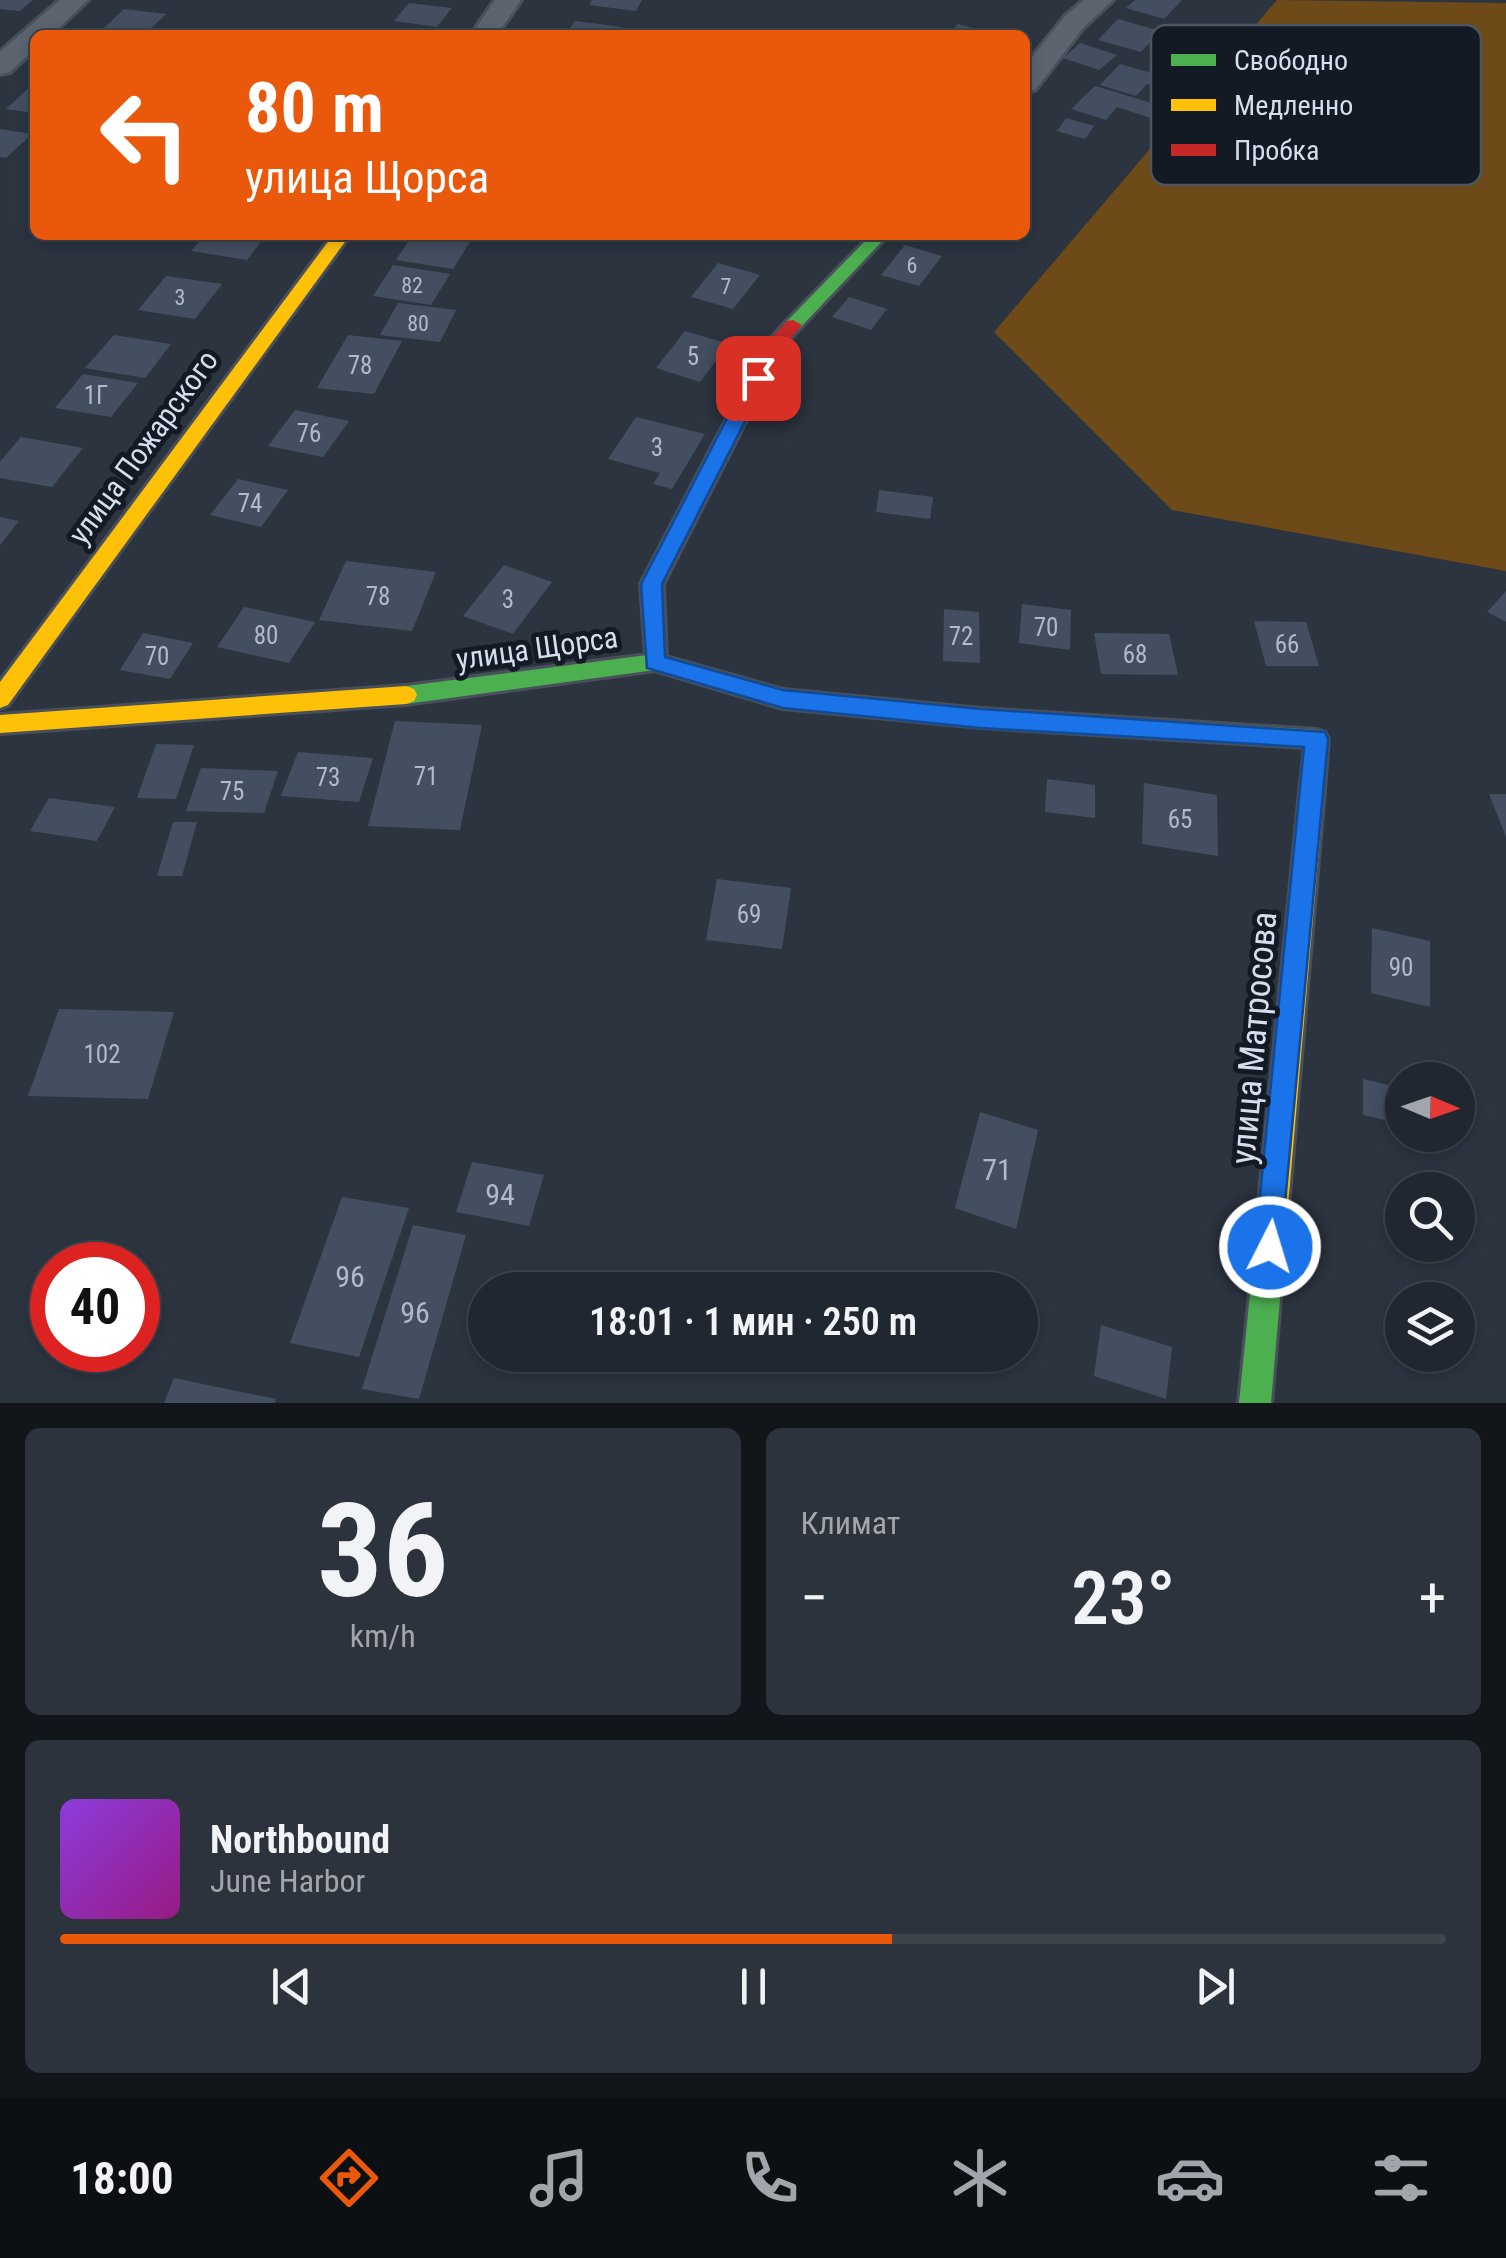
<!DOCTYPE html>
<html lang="ru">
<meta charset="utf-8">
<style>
body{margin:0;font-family:"Roboto Condensed",sans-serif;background:#2d333c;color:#f1f3f6;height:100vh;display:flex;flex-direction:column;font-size:38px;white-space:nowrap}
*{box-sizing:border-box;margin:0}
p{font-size:32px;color:#a2a5ab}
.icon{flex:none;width:55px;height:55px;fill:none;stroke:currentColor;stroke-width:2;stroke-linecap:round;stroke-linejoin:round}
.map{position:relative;height:1403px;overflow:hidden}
.panel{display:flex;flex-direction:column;gap:25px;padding:25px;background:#12151a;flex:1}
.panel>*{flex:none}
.hud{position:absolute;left:30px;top:30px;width:1000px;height:210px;border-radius:15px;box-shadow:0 5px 15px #0003,0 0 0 2px #3e444c;background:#ea580c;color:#fff;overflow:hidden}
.needle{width:65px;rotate:92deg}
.buttons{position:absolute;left:1385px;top:1062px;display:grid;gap:20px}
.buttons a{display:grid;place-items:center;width:90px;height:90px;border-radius:50%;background:#212730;box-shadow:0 5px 15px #0003,0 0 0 2px #3e444c;font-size:50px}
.speed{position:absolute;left:30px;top:1242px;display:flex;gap:20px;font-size:50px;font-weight:700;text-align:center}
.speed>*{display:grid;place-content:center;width:130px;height:130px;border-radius:50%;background:#212730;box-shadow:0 5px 15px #0003,0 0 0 2px #3e444c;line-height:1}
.speed .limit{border:15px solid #d22;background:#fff;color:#111}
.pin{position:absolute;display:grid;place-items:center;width:85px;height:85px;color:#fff;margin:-42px;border-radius:20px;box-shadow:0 5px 15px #0006}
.me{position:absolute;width:110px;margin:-55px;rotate:5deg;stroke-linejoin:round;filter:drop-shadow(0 0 8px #0008)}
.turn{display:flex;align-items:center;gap:35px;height:210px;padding:0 50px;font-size:45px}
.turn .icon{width:130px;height:130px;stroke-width:2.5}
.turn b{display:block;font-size:70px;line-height:85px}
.big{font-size:75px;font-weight:600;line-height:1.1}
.panel .tile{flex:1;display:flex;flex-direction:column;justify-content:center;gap:15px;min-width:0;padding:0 35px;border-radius:15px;background:#2d333c}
.panel .dial{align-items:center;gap:0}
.dial b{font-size:130px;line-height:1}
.song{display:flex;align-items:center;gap:30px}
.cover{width:120px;height:120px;border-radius:15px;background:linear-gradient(135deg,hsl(270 70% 55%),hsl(310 70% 35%))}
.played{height:10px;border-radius:5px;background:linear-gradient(90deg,#ea580c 60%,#3e444c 60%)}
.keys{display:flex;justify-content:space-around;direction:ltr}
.heat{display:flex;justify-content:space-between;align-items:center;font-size:55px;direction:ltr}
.panel .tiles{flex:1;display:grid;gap:25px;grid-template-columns:1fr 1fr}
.tile:last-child{grid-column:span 2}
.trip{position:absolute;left:468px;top:1272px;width:570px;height:100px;border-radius:50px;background:#212730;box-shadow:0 5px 15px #0003,0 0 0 2px #3e444c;font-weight:600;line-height:100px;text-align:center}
.tabs{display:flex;height:160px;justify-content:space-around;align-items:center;background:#0d1013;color:#a2a5ab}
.tabs .icon{width:70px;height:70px}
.tabs .active{color:#ea580c}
.tabs b{font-size:45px;color:#f1f3f6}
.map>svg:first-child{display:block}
</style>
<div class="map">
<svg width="1506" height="1403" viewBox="0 0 1506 1403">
<rect width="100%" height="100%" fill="#2c3440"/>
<!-- green -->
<path fill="#6e4a19" d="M1277,0L1506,3V571L1172,510L994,332Z"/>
<!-- building -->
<g fill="#434f61">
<path d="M0,0H33L20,11L0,9Z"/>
<path d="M592,0H642L636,11L589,5Z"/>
<path d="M1135,0H1182L1164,19L1126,8Z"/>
<path d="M409,3L452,8L437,27L394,21Z"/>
<path d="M124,9L166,14L146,33L104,28Z"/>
<path d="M1118,19L1160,31L1141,52L1098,40Z"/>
<path d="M575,21L622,27L617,35H565Z"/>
<path d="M958,24L995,34V35H948Z"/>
<path d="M1080,43L1117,55L1099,70L1063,58Z"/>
<path d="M1120,64L1185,83L1176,93L1147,84L1136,96L1100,85Z"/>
<path d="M35,82V113L6,109Z"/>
<path d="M1095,86L1165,107L1154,119L1117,107L1106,120L1071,109Z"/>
<path d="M1066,118L1094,126L1085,139L1057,131Z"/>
<path d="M0,129L32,134L6,158L0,157Z"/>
<path d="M205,235H266L247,260L191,251Z"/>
<path d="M413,235H439L471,240L453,269L396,260Z"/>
<path d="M905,245L942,256L919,286L881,275Z"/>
<path d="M718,263L760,275L733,309L691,297Z"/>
<path d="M393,265L450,274L431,305L373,296Z"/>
<path d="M166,276L222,284L195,319L138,310Z"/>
<path d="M849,297L887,309L871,330L832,317Z"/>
<path d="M398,303L456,310L440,342L380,335Z"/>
<path d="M685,331L729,344L700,382L656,368Z"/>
<path d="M114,335L171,344L145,378L85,368Z"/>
<path d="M348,335L402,341L374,394L317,388Z"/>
<path d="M83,374L138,383L111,417L55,408Z"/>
<path d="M295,410L349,421L323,457L268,446Z"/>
<path d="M636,417L705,434L672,489L653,484L660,473L608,459Z"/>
<path d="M21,437L83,448L52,487L0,478V462Z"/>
<path d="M238,479L288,490L261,527L210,515Z"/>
<path d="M879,490L933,497L930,519L876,512Z"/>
<path d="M0,517L19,521L0,545Z"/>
<path d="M346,561L436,572L412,631L319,620Z"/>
<path d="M504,565L552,582L513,634L463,616Z"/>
<path d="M1506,591V622L1487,612Z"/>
<path d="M1022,604L1071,610L1070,650L1019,643Z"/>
<path d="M244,607L315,622L289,663L217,647Z"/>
<path d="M944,609L979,612L980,663L943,661Z"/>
<path d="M1254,621L1306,622L1319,666H1266Z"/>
<path d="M143,633L193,643L170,679L120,670Z"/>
<path d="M1094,633L1169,634L1178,675L1101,674Z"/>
<path d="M395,721L482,725L460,830L368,826Z"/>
<path d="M156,744L194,745L176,799L137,798Z"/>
<path d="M298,752L373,758L359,802L281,796Z"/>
<path d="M201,768L278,771L264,813L186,811Z"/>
<path d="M1047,779L1095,785V818L1045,812Z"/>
<path d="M1144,783L1217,795L1218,856L1142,844Z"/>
<path d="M1489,794H1506V837Z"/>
<path d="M49,798L115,807L97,841L30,831Z"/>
<path d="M173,822H197L182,876H157Z"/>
<path d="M717,879L791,888L782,949L706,940Z"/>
<path d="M1372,928L1430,941V1007L1371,993Z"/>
<path d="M59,1009L174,1012L148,1099L28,1096Z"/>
<path d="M1363,1079L1402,1088V1124L1363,1115Z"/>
<path d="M980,1112L1038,1130L1016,1229L955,1208Z"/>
<path d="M472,1162L544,1175L529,1226L456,1212Z"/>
<path d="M342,1197L409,1208L359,1357L290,1343Z"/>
<path d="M413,1225L466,1235L419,1399L362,1389Z"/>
<path d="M1101,1325L1172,1347L1166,1399L1094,1376Z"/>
<path d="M174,1378L276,1399L275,1403H164Z"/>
</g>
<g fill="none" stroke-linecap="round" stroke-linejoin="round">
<defs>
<g id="street">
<path d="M60,0H88L51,35H35V49L10,72L0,74V52Z"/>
<path d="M495,0H521L497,35H471Z"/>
<path d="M1084,0H1113L1083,28L1035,90L1025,92V66L1065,16Z"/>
</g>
<g id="fast">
<path d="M871,235H888L799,329H787V321Z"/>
<path d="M655,654L783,690L981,709L1317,730L1325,733L1328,739L1323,802L1319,809L1311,812L1303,809L1299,802L1305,747L981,727L783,708L655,670L406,704L398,701L395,695L398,689L406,686Z"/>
<path d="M1268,1249L1278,1254L1283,1264L1271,1403H1239L1253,1264L1258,1254Z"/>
</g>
<g id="slow">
<path d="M333,235H350L8,705L0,708V682Z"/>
<path d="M406,686L414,689L417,695L414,701L406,704L0,733V715Z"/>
<path d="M1311,792L1319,795L1323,802L1283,1264L1278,1274L1268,1279L1258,1274L1253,1264L1299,802L1303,795Z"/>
</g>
<path id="jam" d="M793,320L802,325L783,347L663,584L666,662L655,670L647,668L641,584L766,344L787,321Z"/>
</defs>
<!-- street casing -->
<use href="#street" stroke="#49505a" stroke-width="6"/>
<!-- fast casing -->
<use href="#fast" stroke="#49505a" stroke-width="6"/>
<!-- slow casing -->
<use href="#slow" stroke="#49505a" stroke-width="6"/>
<!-- jam casing -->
<use href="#jam" stroke="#49505a" stroke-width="6"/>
<!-- street -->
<use href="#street" fill="#5c646f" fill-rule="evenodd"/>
<!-- fast -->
<use href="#fast" fill="#4caf50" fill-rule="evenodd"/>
<!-- slow -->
<use href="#slow" fill="#ffc107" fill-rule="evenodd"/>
<!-- jam -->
<use href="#jam" fill="#c62828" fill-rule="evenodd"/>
</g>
<!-- route -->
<path fill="#1a73e8" stroke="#114b97" stroke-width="2.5" d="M758,373L767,378L662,584L665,657L783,690L981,709L1325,732L1328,739L1280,1257L1270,1262L1259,1257L1255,1247L1304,747L981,728L783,708L647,668L641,584L748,378Z"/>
<g text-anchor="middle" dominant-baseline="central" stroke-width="10" stroke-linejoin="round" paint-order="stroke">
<!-- far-number labels -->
<g font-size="22" fill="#b0baca">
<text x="912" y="265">6</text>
<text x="412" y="285">82</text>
<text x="726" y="286">7</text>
<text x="180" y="297">3</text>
<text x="418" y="323">80</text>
</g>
<!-- number labels -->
<g font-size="25" fill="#b0baca">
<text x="693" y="356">5</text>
<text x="360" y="365">78</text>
<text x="96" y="395">1Г</text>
<text x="309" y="433">76</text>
<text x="657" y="447">3</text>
<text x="250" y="503">74</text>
<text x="378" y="596">78</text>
<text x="508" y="599">3</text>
<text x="1046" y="627">70</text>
<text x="266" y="635">80</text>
<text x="961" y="636">72</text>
<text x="1287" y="644">66</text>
<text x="1135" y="654">68</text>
<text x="157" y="656">70</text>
<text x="426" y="776">71</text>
<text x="328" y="777">73</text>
<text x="232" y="791">75</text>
<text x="1180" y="819">65</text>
<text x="749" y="914">69</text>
<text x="1401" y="967">90</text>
<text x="102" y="1054">102</text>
</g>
<!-- street labels -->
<g font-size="30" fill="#d5deed" stroke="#131a24">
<text transform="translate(143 447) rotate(-54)">улица Пожарского</text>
<text transform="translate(537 648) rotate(-8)">улица Щорса</text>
</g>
<!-- near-number labels -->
<g font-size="30" fill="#b0baca">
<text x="997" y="1169">71</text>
<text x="500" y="1194">94</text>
<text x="350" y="1276">96</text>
<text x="415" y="1312">96</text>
</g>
<!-- near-street labels -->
<g font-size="35" fill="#d5deed" stroke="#131a24">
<text transform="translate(1254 1038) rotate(-85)">улица Матросова</text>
</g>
</g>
<!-- legend -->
<rect x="1151" y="25" width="330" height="160" rx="15" fill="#131a24" stroke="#4d5560" stroke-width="2.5"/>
<rect x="1171" y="54" width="45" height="12" fill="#4caf50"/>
<rect x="1171" y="99" width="45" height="12" fill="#ffc107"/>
<rect x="1171" y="144" width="45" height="12" fill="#c62828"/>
<g font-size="28" fill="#d5deed">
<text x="1234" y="70">Свободно</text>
<text x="1234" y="115">Медленно</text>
<text x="1234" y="160">Пробка</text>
</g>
</svg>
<div class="buttons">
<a><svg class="needle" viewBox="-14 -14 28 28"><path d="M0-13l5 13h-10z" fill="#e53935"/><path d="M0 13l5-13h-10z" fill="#a2a5ab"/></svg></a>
<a><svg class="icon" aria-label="search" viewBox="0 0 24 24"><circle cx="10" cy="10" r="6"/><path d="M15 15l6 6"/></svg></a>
<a><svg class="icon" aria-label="layers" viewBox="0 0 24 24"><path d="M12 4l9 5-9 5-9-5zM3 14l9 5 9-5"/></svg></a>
</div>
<div class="speed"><div class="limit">40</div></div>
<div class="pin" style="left:758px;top:378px;background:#d93025"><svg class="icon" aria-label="arrive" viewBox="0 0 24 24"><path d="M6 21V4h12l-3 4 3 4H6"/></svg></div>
<svg class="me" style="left:1270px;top:1247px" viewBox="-20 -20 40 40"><circle r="17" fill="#1a73e8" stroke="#fff" stroke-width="3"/><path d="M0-11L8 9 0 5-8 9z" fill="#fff"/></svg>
<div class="trip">18:01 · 1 мин · 250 m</div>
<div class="hud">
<div class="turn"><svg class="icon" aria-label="left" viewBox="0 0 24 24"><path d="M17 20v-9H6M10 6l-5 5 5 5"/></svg><div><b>80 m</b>улица Щорса</div></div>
</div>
</div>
<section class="panel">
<div class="tiles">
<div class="tile dial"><b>36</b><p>km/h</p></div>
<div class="tile"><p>Климат</p>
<div class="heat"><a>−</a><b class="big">23°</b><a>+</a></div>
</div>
<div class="tile">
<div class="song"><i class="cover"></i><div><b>Northbound</b><p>June Harbor</p></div></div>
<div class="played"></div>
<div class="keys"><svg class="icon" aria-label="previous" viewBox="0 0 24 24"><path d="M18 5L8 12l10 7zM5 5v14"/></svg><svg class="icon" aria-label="pause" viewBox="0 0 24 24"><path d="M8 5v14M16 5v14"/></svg><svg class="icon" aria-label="next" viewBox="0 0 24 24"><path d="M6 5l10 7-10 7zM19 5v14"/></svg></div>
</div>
</div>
</section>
<nav class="tabs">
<b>18:00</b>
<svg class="icon active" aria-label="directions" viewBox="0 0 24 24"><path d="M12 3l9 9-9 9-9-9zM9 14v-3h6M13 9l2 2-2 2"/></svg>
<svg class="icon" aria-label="music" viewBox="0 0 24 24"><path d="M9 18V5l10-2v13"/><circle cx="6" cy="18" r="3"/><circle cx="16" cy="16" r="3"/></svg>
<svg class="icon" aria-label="phone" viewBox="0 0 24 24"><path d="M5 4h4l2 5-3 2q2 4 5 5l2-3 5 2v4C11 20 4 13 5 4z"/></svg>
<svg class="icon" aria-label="climate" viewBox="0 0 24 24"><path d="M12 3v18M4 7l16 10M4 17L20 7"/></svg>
<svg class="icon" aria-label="car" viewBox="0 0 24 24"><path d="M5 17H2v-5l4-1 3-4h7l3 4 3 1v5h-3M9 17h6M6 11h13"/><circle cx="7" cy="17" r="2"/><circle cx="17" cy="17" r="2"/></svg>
<svg class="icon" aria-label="filters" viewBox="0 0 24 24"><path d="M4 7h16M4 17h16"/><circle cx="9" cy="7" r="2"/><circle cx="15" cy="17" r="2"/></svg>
</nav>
